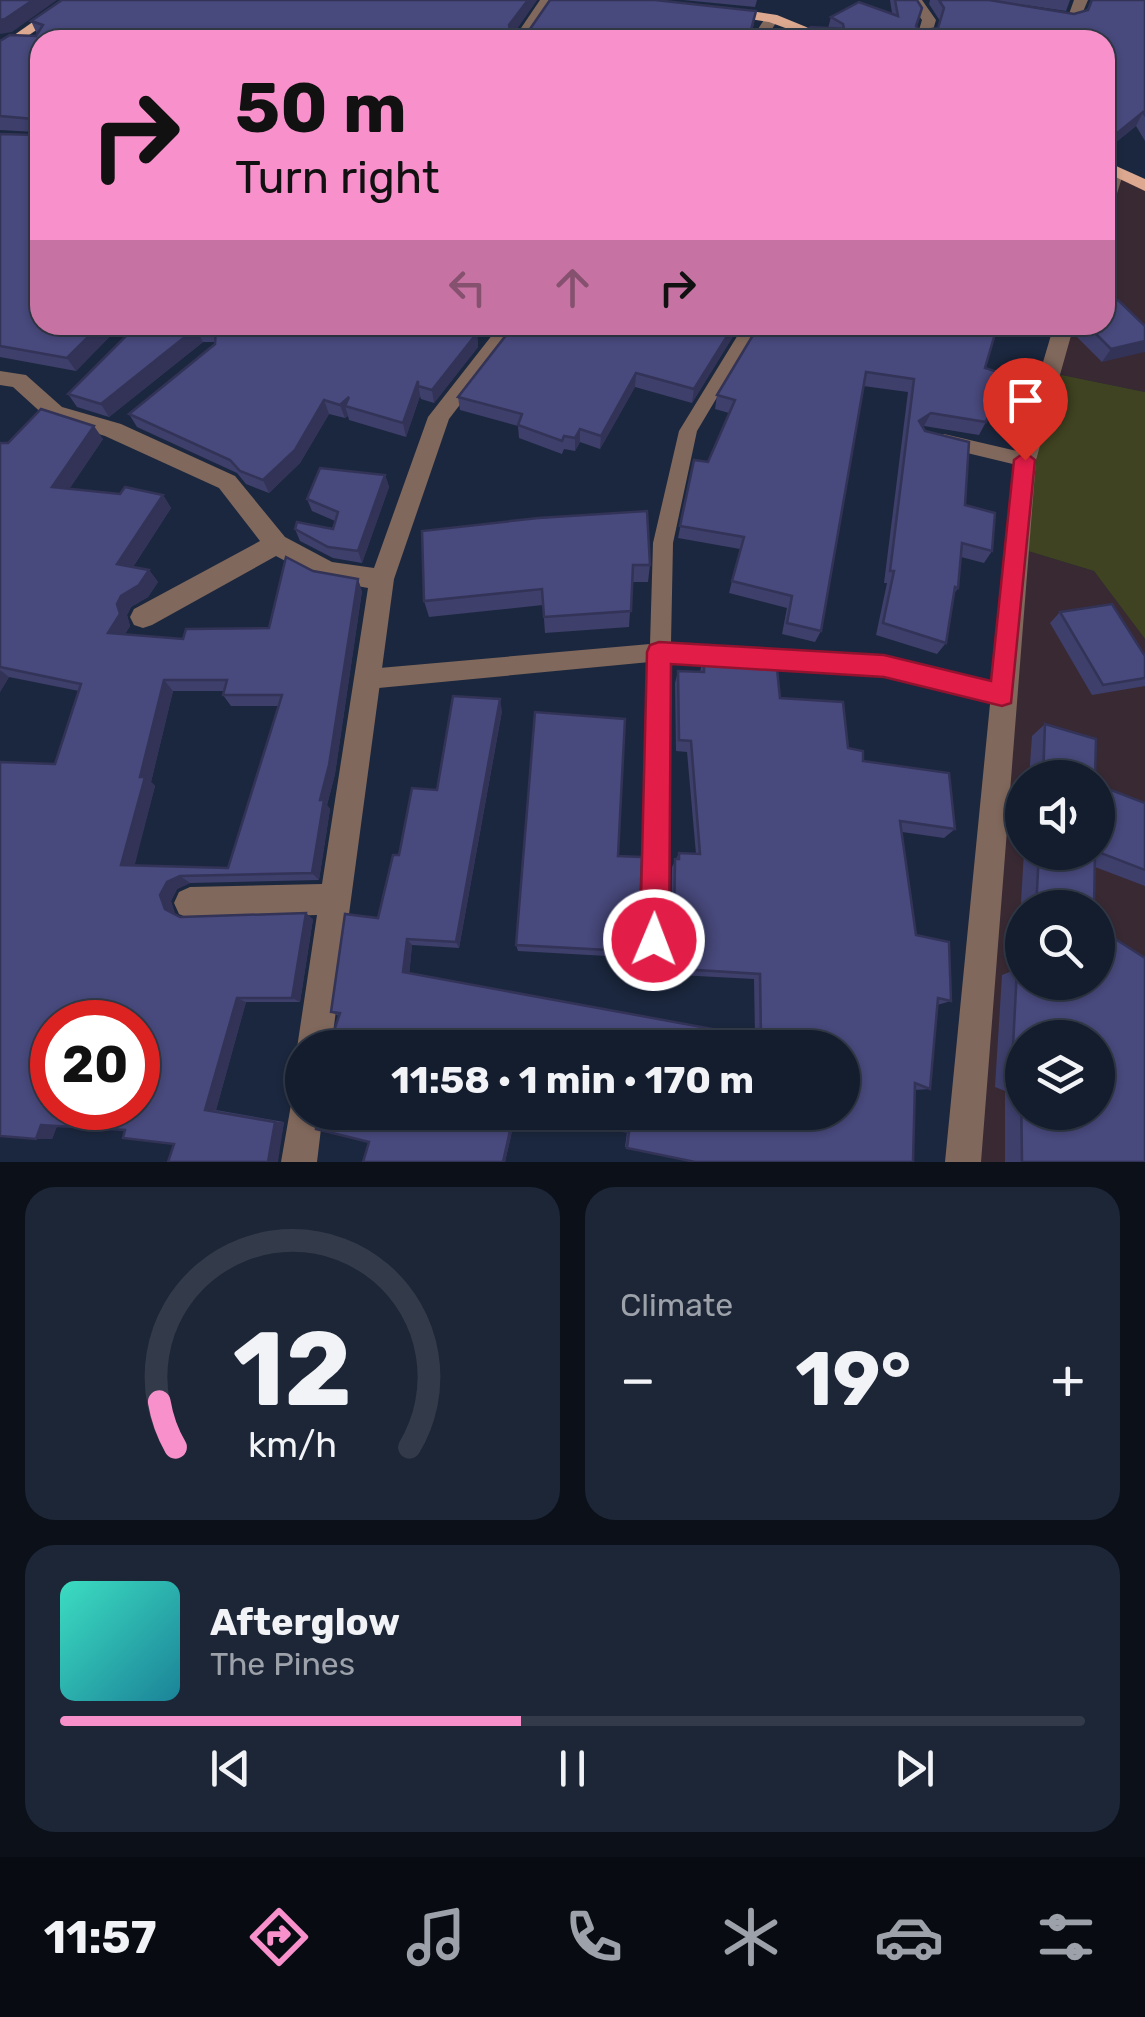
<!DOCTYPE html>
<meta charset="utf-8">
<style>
body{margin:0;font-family:Rubik,sans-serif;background:#1d2636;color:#f1f3f6;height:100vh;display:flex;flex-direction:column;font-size:38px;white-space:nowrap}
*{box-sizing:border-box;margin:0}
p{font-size:32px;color:#9da2aa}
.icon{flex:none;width:55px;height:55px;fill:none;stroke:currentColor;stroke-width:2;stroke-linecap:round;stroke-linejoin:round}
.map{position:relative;height:1162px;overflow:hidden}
.details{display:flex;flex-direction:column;gap:25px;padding:25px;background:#0b1019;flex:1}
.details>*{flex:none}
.banner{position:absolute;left:30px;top:30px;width:1085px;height:305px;border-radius:30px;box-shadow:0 2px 8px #0004,0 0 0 2px #333b4a;background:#f890cc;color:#111;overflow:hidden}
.controls{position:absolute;left:1005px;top:760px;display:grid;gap:20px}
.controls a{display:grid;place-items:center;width:110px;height:110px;border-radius:50%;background:#141d2e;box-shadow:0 2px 8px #0004,0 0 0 2px #333b4a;font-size:50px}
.speed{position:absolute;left:30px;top:1000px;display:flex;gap:20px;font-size:50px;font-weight:700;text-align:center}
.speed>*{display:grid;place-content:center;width:130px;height:130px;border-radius:50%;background:#141d2e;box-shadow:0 2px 8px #0004,0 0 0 2px #333b4a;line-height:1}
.speed .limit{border:15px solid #d22;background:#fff;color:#111}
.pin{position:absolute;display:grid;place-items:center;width:85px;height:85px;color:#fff;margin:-102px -42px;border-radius:50% 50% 50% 0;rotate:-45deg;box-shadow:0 0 10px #0007}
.pin .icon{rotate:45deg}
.me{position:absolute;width:110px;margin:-55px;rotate:1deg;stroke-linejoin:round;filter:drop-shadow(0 0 8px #0008)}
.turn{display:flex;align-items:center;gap:35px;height:210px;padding:0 40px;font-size:45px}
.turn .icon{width:130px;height:130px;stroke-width:2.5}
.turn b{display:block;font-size:70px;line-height:85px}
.lanes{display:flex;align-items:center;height:95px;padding:0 40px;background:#0003;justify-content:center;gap:50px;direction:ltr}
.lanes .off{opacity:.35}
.big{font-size:75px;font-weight:700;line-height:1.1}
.details .widget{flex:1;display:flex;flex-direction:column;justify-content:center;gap:15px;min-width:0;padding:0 35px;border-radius:30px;background:#1d2636}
.details .dial{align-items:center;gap:0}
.dial svg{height:260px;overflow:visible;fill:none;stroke:#333b4a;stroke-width:7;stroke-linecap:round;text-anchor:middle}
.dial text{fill:#f1f3f6;stroke:none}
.song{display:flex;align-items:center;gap:30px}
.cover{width:120px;height:120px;border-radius:15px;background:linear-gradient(135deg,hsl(170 70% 55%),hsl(190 70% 35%))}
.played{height:10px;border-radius:5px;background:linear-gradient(90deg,#f890cc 45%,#333b4a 45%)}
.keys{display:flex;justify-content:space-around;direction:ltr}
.heat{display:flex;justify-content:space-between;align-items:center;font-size:55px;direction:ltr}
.details .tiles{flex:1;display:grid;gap:25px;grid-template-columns:1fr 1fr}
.widget:last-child{grid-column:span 2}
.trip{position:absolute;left:285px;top:1030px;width:575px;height:100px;border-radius:50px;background:#141d2e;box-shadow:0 2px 8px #0004,0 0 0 2px #333b4a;font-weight:700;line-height:100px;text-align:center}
.tab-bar{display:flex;height:160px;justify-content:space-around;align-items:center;background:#080c12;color:#9da2aa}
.tab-bar .icon{width:70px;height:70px}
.tab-bar .on{color:#f890cc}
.tab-bar b{font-size:45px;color:#f1f3f6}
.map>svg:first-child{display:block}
</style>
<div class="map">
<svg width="1145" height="1162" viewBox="0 0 1145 1162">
<rect width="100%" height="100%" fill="#1b273e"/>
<!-- education -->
<g fill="#392933" fill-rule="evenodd">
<path d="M1116,171L1145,186V392L1047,372L1064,325H1105V203Z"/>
<path d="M1018,548L1094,571L1145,639V1162H965ZM1022,778H1098V852H1022ZM1022,908H1098V982H1022ZM1022,1038H1098V1112H1022Z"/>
</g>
<!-- green -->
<path fill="#3f4321" d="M1047,372L1145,392V639L1094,571L1018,548Z"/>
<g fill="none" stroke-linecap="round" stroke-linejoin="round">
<!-- service -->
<g fill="#81685c" fill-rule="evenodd">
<path d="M744,325H760L697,431L673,543L671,643L883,657L1002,685L1010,688L1013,695L1010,702L1002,705L883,675L671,662L667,941L663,950L654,954L645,950L641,941L650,662L368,689L360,686L357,679L360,672L368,669L650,644L653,543L679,431Z"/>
<path d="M944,434L1025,453L1034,460L1025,467L938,446L935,441Z"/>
</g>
<!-- minor -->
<g fill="#81685c" fill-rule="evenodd">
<path d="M540,0H554L527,40H513Z"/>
<path d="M908,0H922L936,20L930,40H916L922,20Z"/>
<path d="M1074,0H1088L1079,21L1050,20L1043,16L1050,12L1069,14Z"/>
<path d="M767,15L779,18L765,40H751Z"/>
<path d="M1116,166L1124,171L1114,203L1105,208V179L1110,167Z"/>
<path d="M500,325H521L449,419L394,579L331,1048H302V1060L297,1048L317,915L190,919L179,914L174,903L179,892L190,887L322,884L368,588L319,579L276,556L152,625L143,628L134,625L130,617L134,609L260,541L219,488L105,436L46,417L13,387L0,385V371L26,375L62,407L121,424L235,476L285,537L332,562L374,568L428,417Z"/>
<path d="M1054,325H1074L1036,460L981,1162H945L1014,460Z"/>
<path d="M302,1095V1112H323L317,1162H281L292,1099Z"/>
</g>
<!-- primary -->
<g fill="#dca88f" fill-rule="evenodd">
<path d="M64,0H80L0,55V45Z"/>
<path d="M724,7L777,15L838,40H818L769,22L719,14V8Z"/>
<path d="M1105,161L1145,179V191L1105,172Z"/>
</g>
</g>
<!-- wall -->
<g fill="#3e3f6b" fill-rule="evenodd">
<path d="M62,0H537L516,30L754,24L752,30L40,40V325H121L76,371L0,357V134L35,135V132L0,130V41L36,36L37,34L31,21Z"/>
<path d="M683,0H757L755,7Z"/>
<path d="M890,0H917L916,26L920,31L938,28L940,21L929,4L930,0H989L1074,14L1087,10L1091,0H1145V141L1136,126L1105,151V40L828,28L831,17L892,13Z"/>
<path d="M990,0H1070L1066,11Z"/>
<path d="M137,325L477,333L478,347L434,403L421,399L420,396L406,437L349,420L348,416L345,418L329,414L300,463L269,493L246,484L237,473L137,427L129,414L215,344V342H203L109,417L77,407L68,394Z"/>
<path d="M740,325L692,403L635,387L600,449L580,442L575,451L564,449L562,454L519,438L518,426L460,410L458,397Z"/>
<path d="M759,325L985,368L986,422L979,435L924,426L923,428L992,551L984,563L961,557L958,588L954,594L946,643L937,654L876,635L887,583H884L908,392L863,386L821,631L815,642L782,634L787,608L729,593L740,549L678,538L694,460L708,462L729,413L715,409L717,395Z"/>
<path d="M1077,325H1105L1145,326L1102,362L1075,335Z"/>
<path d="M103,439L69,489L120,494L163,495L171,508L133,567L149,570L158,582L148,597L131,607L127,615L130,626L125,634L183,639L269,628L313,571L362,591L335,774L327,805L330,809L319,880L190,883L177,889L171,901L175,915L180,917L313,919L300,1002H246L216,1110L284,1122L277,1161L174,1144L125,1130L57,1126L52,1139L55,764L79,691L9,677L0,692V443ZM173,691H224L223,695L231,706H278L228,868L134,865L155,786L151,782Z"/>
<path d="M385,475L389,487L362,563L333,558L300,541L295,529H333L335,521L312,511L307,499Z"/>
<path d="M422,531L650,565L648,582H632L629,627L545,633L543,605L429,617L424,601Z"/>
<path d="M1060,612L1145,656V686L1092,695L1050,623Z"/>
<path d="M704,655L780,698L955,829L944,838L902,832L916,935L951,1001L937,1005L930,1089L915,1090L694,1162L625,1147L627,1132L516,1114L505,1162H363L369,1142L339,1016L331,1012L378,918L399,855L437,790L502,711L459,948L412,945L409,974L755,1037L754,979L678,975V960L518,951L516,945L618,856L644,945L655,951L668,947L671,941L672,867L679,853L696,854L687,752L676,751L675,683L678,671L700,672Z"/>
<path d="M1045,724L1095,778H1029L1032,736Z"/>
<path d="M1145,803V886L1095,867L1094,908H1022V982L1145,1162H1005V1091L995,1087L1002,975L1017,969L1024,852H1098Z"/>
</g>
<!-- shaded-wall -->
<g fill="#323357">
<path d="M33,0H57L12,32L0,34V20Z"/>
<path d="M528,0H537L510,38L509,25Z"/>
<path d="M1143,112L1136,126L1105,151V143Z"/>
<path d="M100,325H121L76,371L67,358Z"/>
<path d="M734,325H740L692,403L694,389Z"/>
<path d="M196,328L203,342L109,417L101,404Z"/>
<path d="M477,333L478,347L434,403L432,390Z"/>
<path d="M1145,341V352L1102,362L1111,349Z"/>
<path d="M636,373L635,387L600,449L601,436Z"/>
<path d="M418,381L420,396L406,437L403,423Z"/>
<path d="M349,397L345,406L348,416L345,418L340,405Z"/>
<path d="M324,400L329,414L300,463L269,493L263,480Z"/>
<path d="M931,413L924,426L913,434L919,421Z"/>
<path d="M94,426L103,439L62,500L52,487Z"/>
<path d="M580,429V442L575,451V438Z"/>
<path d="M385,475L389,487L362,563L358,551Z"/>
<path d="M163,495L171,508L127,576L117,564Z"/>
<path d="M149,570L158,582L148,597L131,607L127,615L130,626L119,644L108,633L117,604L121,596Z"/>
<path d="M358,579L362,591L335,774L327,805L330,809L319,880L312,873L320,800Z"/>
<path d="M0,670L9,677L0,692Z"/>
<path d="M164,680L173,691L151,782L155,786L133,872L121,865L140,777Z"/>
<path d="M500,699L502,711L459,948L456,942Z"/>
<path d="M180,876L190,883L177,889L171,901L176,916L165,909L160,895L167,882Z"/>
<path d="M306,913L313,919L300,1002L292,998Z"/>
<path d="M407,939L412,945L409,978L403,972Z"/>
<path d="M237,998L246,1002L216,1110H205Z"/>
<path d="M514,1113L516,1114L505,1162H503Z"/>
<path d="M275,1122H284L278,1162H268Z"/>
<path d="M41,1125L57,1126L52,1139H36Z"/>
</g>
<!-- building -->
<g fill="#48497c" stroke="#323357" stroke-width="2.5" fill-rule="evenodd">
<path d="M0,0H33L5,19L0,20Z"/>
<path d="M62,0H528L509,25L510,30L530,29L550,0H655L756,11L751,30L782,31L783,40H40V325H100L67,358L0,346V134L35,135L33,119L0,116V41L10,35L36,36L43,25L31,21Z"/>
<path d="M895,0H917L922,8L916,26L920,31L938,28L944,8L939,0H989L1074,14L1088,10L1092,0H1145V115L1143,112L1105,143V40H786L811,27L844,29L843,24L831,17L859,2L898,16Z"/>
<path d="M1118,300L1145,326V341L1111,349L1087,325H1105V303Z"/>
<path d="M137,325H449L477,333L432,390L418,386V381L403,423L345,406L349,397L340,405L324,400L295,450L263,480L240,471L230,460L129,414L215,344L216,329L196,328L101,404L68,394Z"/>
<path d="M514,325H734L694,389L636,373L601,436L580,429L575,438L564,436L562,441L518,425L522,414L458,397Z"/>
<path d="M759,325H992L991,328L997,327L985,368L1004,374L986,422L931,413L919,421L925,431L969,442L965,505L995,513L992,551L962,543L958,588L955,587L946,643L883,623L894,571H890L914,379L866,372L821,631L787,623L792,596L732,581L744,537L680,526L694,460L708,462L735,400L717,395Z"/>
<path d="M41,409L94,426L52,487L120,494L125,487L163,495L117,564L149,570L139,585L121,596L117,604L120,614L108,633L183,639L186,629L269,628L286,557L313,571L358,579L329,765L320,800H324L312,873L180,876L167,882L160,895L165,909L180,917L306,913L292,998H237L205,1110L275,1122L268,1162H168L174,1144L123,1138L125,1130L41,1125L36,1139L0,1136V762L55,764L81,684L0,667V443H8ZM164,680H227L223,695H282L228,868L121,865L145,777H140ZM52,1022H138V1108H52Z"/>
<path d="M320,468L385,475L358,551L328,547L295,529L297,522L333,529L338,512L307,499Z"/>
<path d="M647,511L650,565H633L631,611L544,617L542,589L424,601L422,531L538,518Z"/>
<path d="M1112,604L1145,656V678L1103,685L1060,612Z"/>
<path d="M704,655L776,659L780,698L843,702L848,748L863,751V761L949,773L955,829L900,821L916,935L949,942L951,1001L938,998L930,1089L915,1083L913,1162H695L627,1148L629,1132L514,1113L503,1162H363L369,1142L316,1129L317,1112H842V1048H328L340,1013L331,1012L345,914L378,918L393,855H399L412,788L437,790L453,696L500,699L456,942L407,939L403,972L761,1038L760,974L681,969V954L516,945L535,712L625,719L618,856L642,857L639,934L644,945L655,951L668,947L674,935L675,859H679V853L700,854L691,741L679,740L678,671L704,672Z"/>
<path d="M1045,724L1096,739L1095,778H1043Z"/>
<path d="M1098,785L1145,803V870L1098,852Z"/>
<path d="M1039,852H1095L1094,908H1036Z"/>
<path d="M1098,928L1145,958V1162H1022L1021,1089L1011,1085L1017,969L1022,971V982H1098ZM1022,1038H1098V1112H1022Z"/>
</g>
<!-- route -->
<path fill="#e11d48" stroke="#92132f" stroke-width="2.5" d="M1025,452L1035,460L1011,703L1002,706L884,677L671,664L669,940L665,951L654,955L644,951L640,940L647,652L650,645L659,642L884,655L991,681L1014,460Z"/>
</svg>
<div class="controls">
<a><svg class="icon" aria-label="sound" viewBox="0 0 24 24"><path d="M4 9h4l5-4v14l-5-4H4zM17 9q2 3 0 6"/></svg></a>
<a><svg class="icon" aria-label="search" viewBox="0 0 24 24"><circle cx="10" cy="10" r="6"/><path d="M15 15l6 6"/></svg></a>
<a><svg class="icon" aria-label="layers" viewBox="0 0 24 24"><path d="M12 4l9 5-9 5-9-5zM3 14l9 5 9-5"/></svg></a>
</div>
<div class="speed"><div class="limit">20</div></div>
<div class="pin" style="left:1025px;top:460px;background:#d93025"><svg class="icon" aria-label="arrive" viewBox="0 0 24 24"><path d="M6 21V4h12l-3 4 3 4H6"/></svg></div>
<svg class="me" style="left:654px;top:940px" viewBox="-20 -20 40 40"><circle r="17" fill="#e11d48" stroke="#fff" stroke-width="3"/><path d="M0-11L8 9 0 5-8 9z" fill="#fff"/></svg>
<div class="trip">11:58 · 1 min · 170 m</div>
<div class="banner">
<div class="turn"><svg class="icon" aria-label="right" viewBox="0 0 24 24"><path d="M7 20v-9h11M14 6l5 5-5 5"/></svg><div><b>50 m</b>Turn right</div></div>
<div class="lanes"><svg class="icon off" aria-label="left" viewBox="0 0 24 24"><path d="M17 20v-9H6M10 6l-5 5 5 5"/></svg><svg class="icon off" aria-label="ahead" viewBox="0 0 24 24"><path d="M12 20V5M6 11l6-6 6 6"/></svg><svg class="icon" aria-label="right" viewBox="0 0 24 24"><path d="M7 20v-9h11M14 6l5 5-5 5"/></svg></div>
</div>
</div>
<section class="details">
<div class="tiles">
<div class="widget dial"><svg viewBox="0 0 100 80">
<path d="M14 69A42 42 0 1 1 86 69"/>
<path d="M14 69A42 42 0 0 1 9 55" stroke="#f890cc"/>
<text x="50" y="56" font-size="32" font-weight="700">12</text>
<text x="50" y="72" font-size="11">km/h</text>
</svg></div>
<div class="widget"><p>Climate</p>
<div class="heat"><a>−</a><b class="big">19°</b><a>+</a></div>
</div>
<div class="widget">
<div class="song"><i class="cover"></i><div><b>Afterglow</b><p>The Pines</p></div></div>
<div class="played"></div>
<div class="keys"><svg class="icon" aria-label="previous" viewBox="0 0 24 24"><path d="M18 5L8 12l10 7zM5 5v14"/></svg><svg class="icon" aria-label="pause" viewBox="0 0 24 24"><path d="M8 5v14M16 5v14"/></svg><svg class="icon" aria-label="next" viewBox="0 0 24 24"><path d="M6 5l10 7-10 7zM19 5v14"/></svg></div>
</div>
</div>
</section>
<nav class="tab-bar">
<b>11:57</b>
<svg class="icon on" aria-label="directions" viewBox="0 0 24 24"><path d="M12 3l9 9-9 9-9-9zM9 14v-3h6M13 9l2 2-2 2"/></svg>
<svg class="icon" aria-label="music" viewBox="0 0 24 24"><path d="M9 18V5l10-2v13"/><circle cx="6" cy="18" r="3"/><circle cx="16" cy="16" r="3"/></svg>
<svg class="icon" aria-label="phone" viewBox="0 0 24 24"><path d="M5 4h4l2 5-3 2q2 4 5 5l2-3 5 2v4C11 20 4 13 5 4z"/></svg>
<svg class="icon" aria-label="climate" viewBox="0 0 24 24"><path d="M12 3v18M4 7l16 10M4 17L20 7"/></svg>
<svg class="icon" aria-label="car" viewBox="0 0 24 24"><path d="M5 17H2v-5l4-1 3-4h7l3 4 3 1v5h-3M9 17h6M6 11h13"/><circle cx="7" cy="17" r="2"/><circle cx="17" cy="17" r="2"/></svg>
<svg class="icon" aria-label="filters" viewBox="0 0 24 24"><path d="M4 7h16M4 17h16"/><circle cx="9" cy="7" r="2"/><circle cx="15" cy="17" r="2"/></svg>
</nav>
